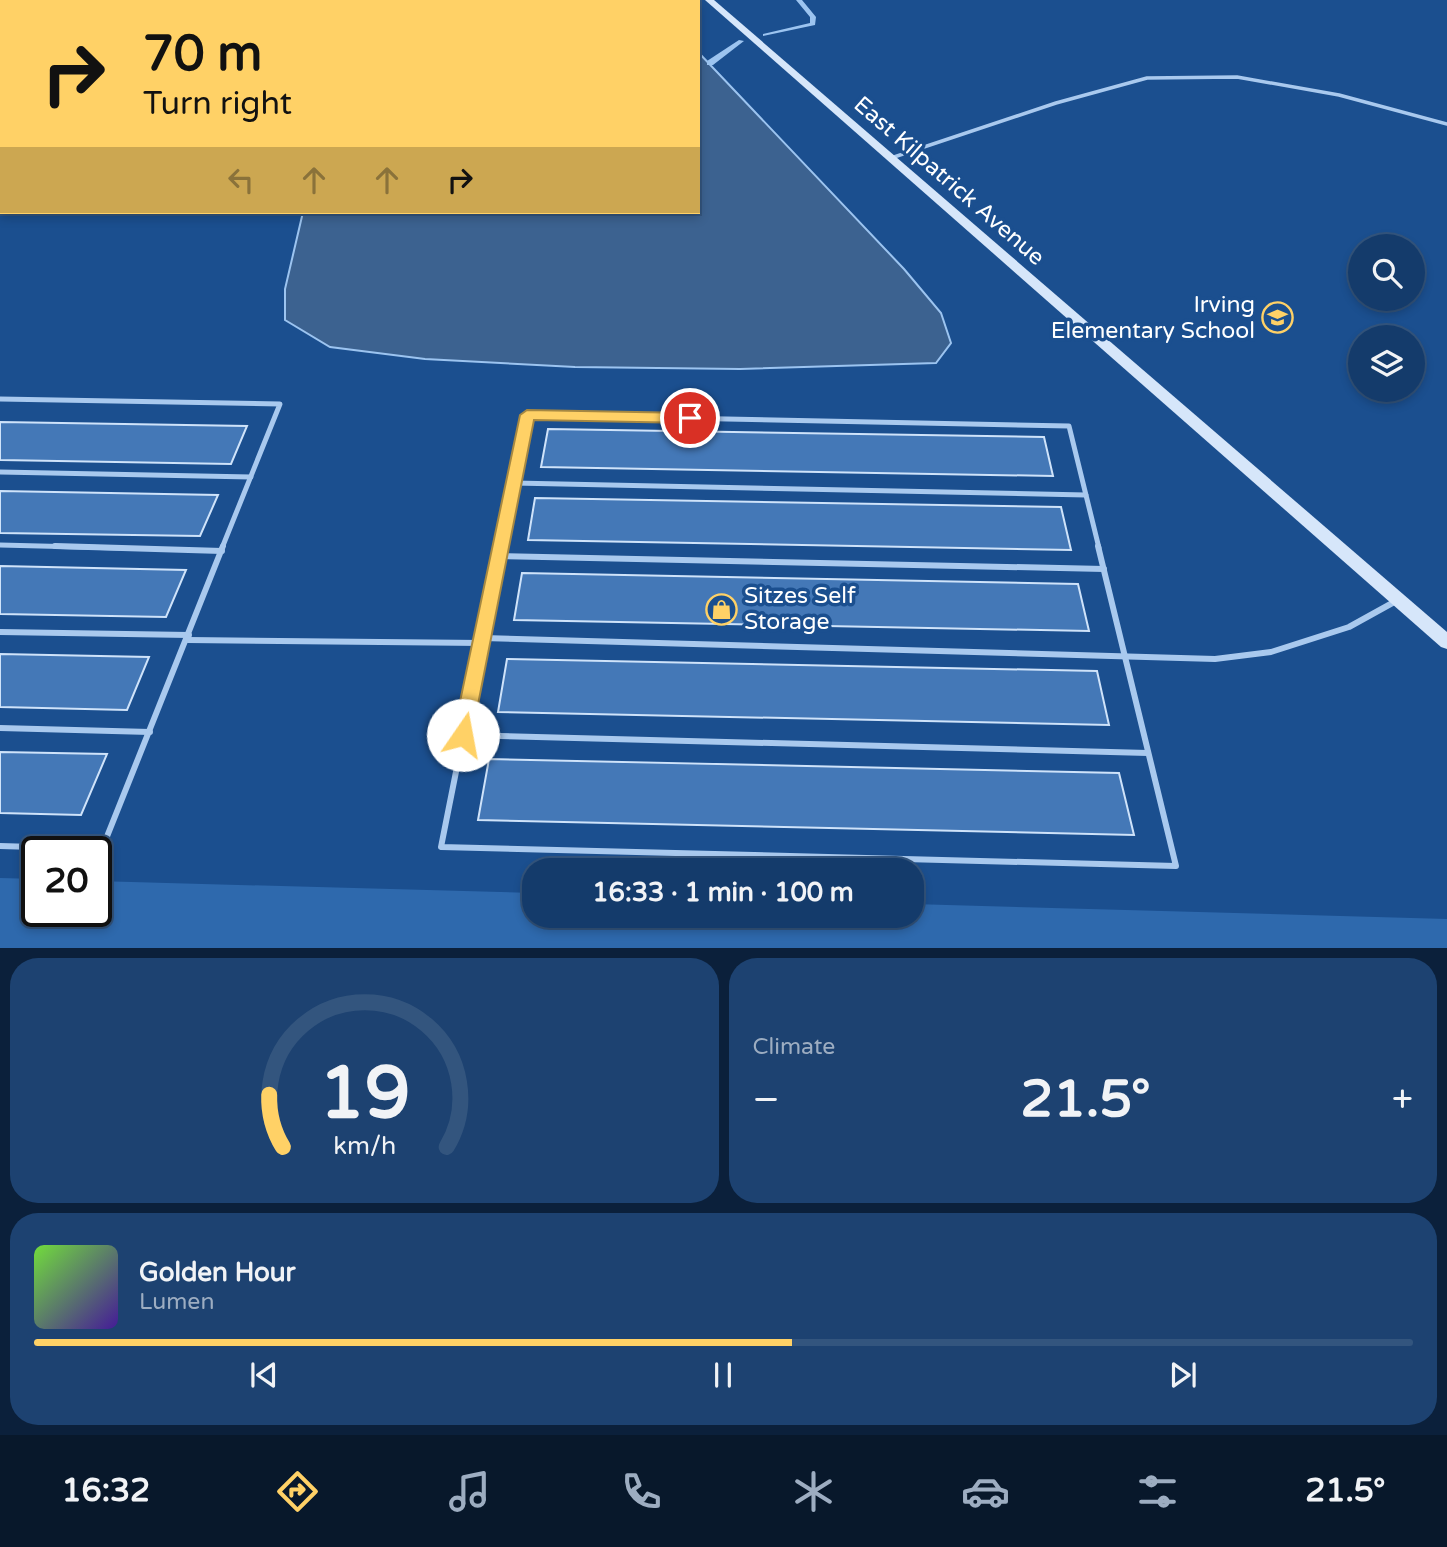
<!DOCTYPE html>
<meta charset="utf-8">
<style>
body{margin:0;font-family:"Varela Round",sans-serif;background:#1d4271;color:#f1f3f6;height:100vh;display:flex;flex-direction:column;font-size:26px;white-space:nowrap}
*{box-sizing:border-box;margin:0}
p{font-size:23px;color:#9dadc1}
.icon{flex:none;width:38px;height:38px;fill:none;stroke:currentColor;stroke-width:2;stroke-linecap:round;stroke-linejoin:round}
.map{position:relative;height:948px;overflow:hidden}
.details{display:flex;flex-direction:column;gap:10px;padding:10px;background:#0b203b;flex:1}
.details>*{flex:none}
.banner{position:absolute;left:0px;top:0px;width:700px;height:214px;box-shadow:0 4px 10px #0003,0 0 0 2px #33557e;background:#ffd166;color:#111;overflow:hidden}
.fabs{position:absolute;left:1348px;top:234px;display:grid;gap:14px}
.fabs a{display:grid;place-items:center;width:77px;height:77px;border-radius:50%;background:#143b6b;box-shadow:0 4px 10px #0003,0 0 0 2px #33557e;font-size:35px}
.speed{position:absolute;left:21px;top:836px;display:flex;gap:14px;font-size:35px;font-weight:700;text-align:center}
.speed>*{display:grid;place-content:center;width:91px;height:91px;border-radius:50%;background:#143b6b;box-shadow:0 4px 10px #0003,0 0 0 2px #33557e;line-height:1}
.speed .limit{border:4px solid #111;border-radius:10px;background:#fff;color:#111}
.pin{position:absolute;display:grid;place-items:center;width:60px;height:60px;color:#fff;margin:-30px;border:4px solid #fff;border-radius:50%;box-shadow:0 2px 7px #0007}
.me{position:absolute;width:77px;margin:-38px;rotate:12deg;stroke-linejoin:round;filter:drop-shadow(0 0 5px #0008)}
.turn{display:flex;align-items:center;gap:24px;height:147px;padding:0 28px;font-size:32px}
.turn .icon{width:91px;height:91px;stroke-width:2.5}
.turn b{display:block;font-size:49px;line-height:60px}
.lanes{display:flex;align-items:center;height:66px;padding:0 28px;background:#0003;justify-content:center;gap:35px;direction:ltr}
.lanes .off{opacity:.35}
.big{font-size:52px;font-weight:800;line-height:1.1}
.details .card{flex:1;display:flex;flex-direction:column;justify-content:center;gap:10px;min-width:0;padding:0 24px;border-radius:28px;background:#1d4271}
.details .dial{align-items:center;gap:0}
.dial svg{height:182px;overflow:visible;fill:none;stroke:#33557e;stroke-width:7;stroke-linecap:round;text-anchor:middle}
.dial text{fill:#f1f3f6;stroke:none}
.song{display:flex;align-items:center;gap:21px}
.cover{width:84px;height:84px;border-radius:10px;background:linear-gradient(135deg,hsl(100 70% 55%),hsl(260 70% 35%))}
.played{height:7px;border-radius:4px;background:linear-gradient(90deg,#ffd166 55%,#33557e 55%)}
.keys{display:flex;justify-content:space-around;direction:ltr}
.heat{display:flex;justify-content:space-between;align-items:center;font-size:38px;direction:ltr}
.details .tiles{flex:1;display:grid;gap:10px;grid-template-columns:1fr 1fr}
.card:last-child{grid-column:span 2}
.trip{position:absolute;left:522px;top:858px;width:402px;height:70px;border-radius:28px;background:#143b6b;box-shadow:0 4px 10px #0003,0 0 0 2px #33557e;font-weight:800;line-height:70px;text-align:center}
.menu{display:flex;height:112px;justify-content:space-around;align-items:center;background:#08182b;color:#9dadc1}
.menu .icon{width:49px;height:49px}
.menu .current{color:#ffd166}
.menu b{font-size:32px;color:#f1f3f6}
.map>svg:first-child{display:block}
</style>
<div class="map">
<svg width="1447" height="949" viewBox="0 0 1447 949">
<rect width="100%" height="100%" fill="#1b4f8f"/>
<!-- green -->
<path fill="#2e69ad" d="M0,878L37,879V912H96V881L534,893V915H912V904L1447,919V948L0,949Z"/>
<!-- water -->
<path fill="#3c6290" stroke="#9cc4f0" stroke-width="2" d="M698,52L904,269L941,313L951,343L936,363L740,369L575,367L425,359L330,347L285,320V289L303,212H698Z"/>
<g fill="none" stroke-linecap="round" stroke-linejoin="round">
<!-- stream -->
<g fill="#9cc4f0" fill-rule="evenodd">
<path d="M796,0H802L816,17L815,25L763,36V34L810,23V17Z"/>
<path d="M739,40L744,41L713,65H707V61Z"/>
</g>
</g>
<!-- building -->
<g fill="#4478b7" stroke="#cfe3fa" stroke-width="2">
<path d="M0,422L247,426L231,464L0,460Z"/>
<path d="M548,429L1044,437L1053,476L541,467Z"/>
<path d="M0,491L218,495L200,536L0,533Z"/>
<path d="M535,498L1061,507L1071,550L528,540Z"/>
<path d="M0,566L186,570L166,617L0,614Z"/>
<path d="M522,573L1078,584L1089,631L514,620Z"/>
<path d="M0,654L149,657L127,710L0,707Z"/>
<path d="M507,659L1097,671L1109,725L498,712Z"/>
<path d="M0,752L107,754L81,815L0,813Z"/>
<path d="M489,759L1119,773L1134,835L478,820Z"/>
</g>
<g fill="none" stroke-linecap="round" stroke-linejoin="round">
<!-- lane-far2 -->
<path stroke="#a9c9ee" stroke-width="3.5" d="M891,158L1056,103L1147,78L1237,77L1339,95L1447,124"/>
<!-- lane-far1 -->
<g stroke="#a9c9ee" stroke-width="5">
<path d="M0,399L280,404L222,548"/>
<path d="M0,472L251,477"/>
<path d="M514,483L1086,495"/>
<path d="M0,545L120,548"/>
<path d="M500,548L527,415L1069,426L1099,548"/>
</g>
<!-- lane -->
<g stroke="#a9c9ee" stroke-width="6">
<path d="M55,546L222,551"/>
<path d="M501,546L441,847L1176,866L1098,546"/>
<path d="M499,556L1104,569"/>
<path d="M0,632L189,635"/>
<path d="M483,638L1215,659L1271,652L1349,627L1396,601"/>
<path d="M188,640L482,643"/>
<path d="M0,728L150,732"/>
<path d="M463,735L1148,753"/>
<path d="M0,846L102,849L223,546"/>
</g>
<!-- secondary -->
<path fill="#d6e6fa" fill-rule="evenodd" d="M705,0H714L1447,632V649L1441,647Z"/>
</g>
<!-- route -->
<path fill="#ffd166" stroke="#a68842" stroke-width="2" d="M527,410L690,413L697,418L690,423L534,420L472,735L470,741L463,744L456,741L453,735L520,415Z"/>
<!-- icons -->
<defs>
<symbol id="school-ring" viewBox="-11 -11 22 22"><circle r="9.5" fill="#1b4f8f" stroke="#ffd166" stroke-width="1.5"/><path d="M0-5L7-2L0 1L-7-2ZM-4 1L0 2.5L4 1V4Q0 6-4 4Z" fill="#ffd166"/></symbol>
<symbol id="shop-ring" viewBox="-11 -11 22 22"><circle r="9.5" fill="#1b4f8f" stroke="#ffd166" stroke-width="1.5"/><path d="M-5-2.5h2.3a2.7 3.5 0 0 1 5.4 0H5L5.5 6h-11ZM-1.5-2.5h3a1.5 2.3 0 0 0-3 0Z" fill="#ffd166"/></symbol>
</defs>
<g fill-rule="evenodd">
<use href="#school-ring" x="1260" y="300" width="35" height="35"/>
<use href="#shop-ring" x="704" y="592" width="35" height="35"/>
</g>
<g text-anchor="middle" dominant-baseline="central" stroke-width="7" stroke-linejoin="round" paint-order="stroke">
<!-- street labels -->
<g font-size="23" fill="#fff" stroke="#1b4f8f">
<text transform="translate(949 181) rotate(41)">East Kilpatrick Avenue</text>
</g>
<!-- poi labels -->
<g font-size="23" fill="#fff" stroke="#1b4f8f" text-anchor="end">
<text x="1255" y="305">Irving<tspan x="1255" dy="26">Elementary School</tspan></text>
<text x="744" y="596" text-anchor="start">Sitzes Self<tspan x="744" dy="26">Storage</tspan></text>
</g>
</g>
</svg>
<div class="fabs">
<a><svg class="icon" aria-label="search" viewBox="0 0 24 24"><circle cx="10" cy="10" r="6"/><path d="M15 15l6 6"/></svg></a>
<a><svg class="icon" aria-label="layers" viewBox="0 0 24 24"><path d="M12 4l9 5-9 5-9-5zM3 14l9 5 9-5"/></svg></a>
</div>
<div class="speed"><div class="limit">20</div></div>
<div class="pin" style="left:690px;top:418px;background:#d93025"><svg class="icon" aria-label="arrive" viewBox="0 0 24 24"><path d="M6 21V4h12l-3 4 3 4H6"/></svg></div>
<svg class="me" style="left:463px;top:735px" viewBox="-20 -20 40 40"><circle r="19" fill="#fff"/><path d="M0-13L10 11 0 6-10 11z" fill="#ffd166"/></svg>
<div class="trip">16:33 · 1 min · 100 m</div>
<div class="banner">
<div class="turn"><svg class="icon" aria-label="right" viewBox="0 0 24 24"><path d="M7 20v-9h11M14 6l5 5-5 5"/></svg><div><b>70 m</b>Turn right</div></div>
<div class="lanes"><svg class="icon off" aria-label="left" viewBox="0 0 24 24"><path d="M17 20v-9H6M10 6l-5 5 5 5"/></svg><svg class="icon off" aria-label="ahead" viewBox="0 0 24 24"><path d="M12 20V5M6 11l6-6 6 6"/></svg><svg class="icon off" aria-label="ahead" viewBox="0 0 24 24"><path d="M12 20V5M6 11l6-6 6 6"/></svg><svg class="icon" aria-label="right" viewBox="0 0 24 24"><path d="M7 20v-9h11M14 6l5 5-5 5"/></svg></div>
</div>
</div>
<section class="details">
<div class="tiles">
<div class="card dial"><svg viewBox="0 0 100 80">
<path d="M14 69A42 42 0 1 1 86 69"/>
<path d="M14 69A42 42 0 0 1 8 46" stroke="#ffd166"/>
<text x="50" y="56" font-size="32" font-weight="700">19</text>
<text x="50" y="72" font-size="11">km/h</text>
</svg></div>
<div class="card"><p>Climate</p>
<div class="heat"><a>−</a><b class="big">21.5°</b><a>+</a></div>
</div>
<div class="card">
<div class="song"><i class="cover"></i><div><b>Golden Hour</b><p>Lumen</p></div></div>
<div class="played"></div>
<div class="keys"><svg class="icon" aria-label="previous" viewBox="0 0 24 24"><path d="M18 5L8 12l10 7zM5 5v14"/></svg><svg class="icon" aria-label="pause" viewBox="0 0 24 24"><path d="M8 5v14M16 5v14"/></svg><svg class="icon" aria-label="next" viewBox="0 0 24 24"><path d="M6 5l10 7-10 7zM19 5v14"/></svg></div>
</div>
</div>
</section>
<nav class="menu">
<b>16:32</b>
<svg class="icon current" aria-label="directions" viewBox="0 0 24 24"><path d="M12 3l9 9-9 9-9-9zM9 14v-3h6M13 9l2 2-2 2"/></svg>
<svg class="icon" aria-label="music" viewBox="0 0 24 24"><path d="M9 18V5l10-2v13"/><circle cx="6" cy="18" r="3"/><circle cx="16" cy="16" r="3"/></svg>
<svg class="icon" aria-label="phone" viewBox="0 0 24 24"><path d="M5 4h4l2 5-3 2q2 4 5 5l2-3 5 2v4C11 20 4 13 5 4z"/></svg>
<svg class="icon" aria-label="climate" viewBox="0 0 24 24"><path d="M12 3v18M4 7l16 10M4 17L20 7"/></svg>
<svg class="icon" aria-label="car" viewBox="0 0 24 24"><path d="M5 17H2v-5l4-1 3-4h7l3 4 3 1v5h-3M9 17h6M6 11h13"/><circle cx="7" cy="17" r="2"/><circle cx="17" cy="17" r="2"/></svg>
<svg class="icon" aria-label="filters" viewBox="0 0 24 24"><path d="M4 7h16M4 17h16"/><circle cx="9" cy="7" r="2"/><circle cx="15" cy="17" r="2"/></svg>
<b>21.5°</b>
</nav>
